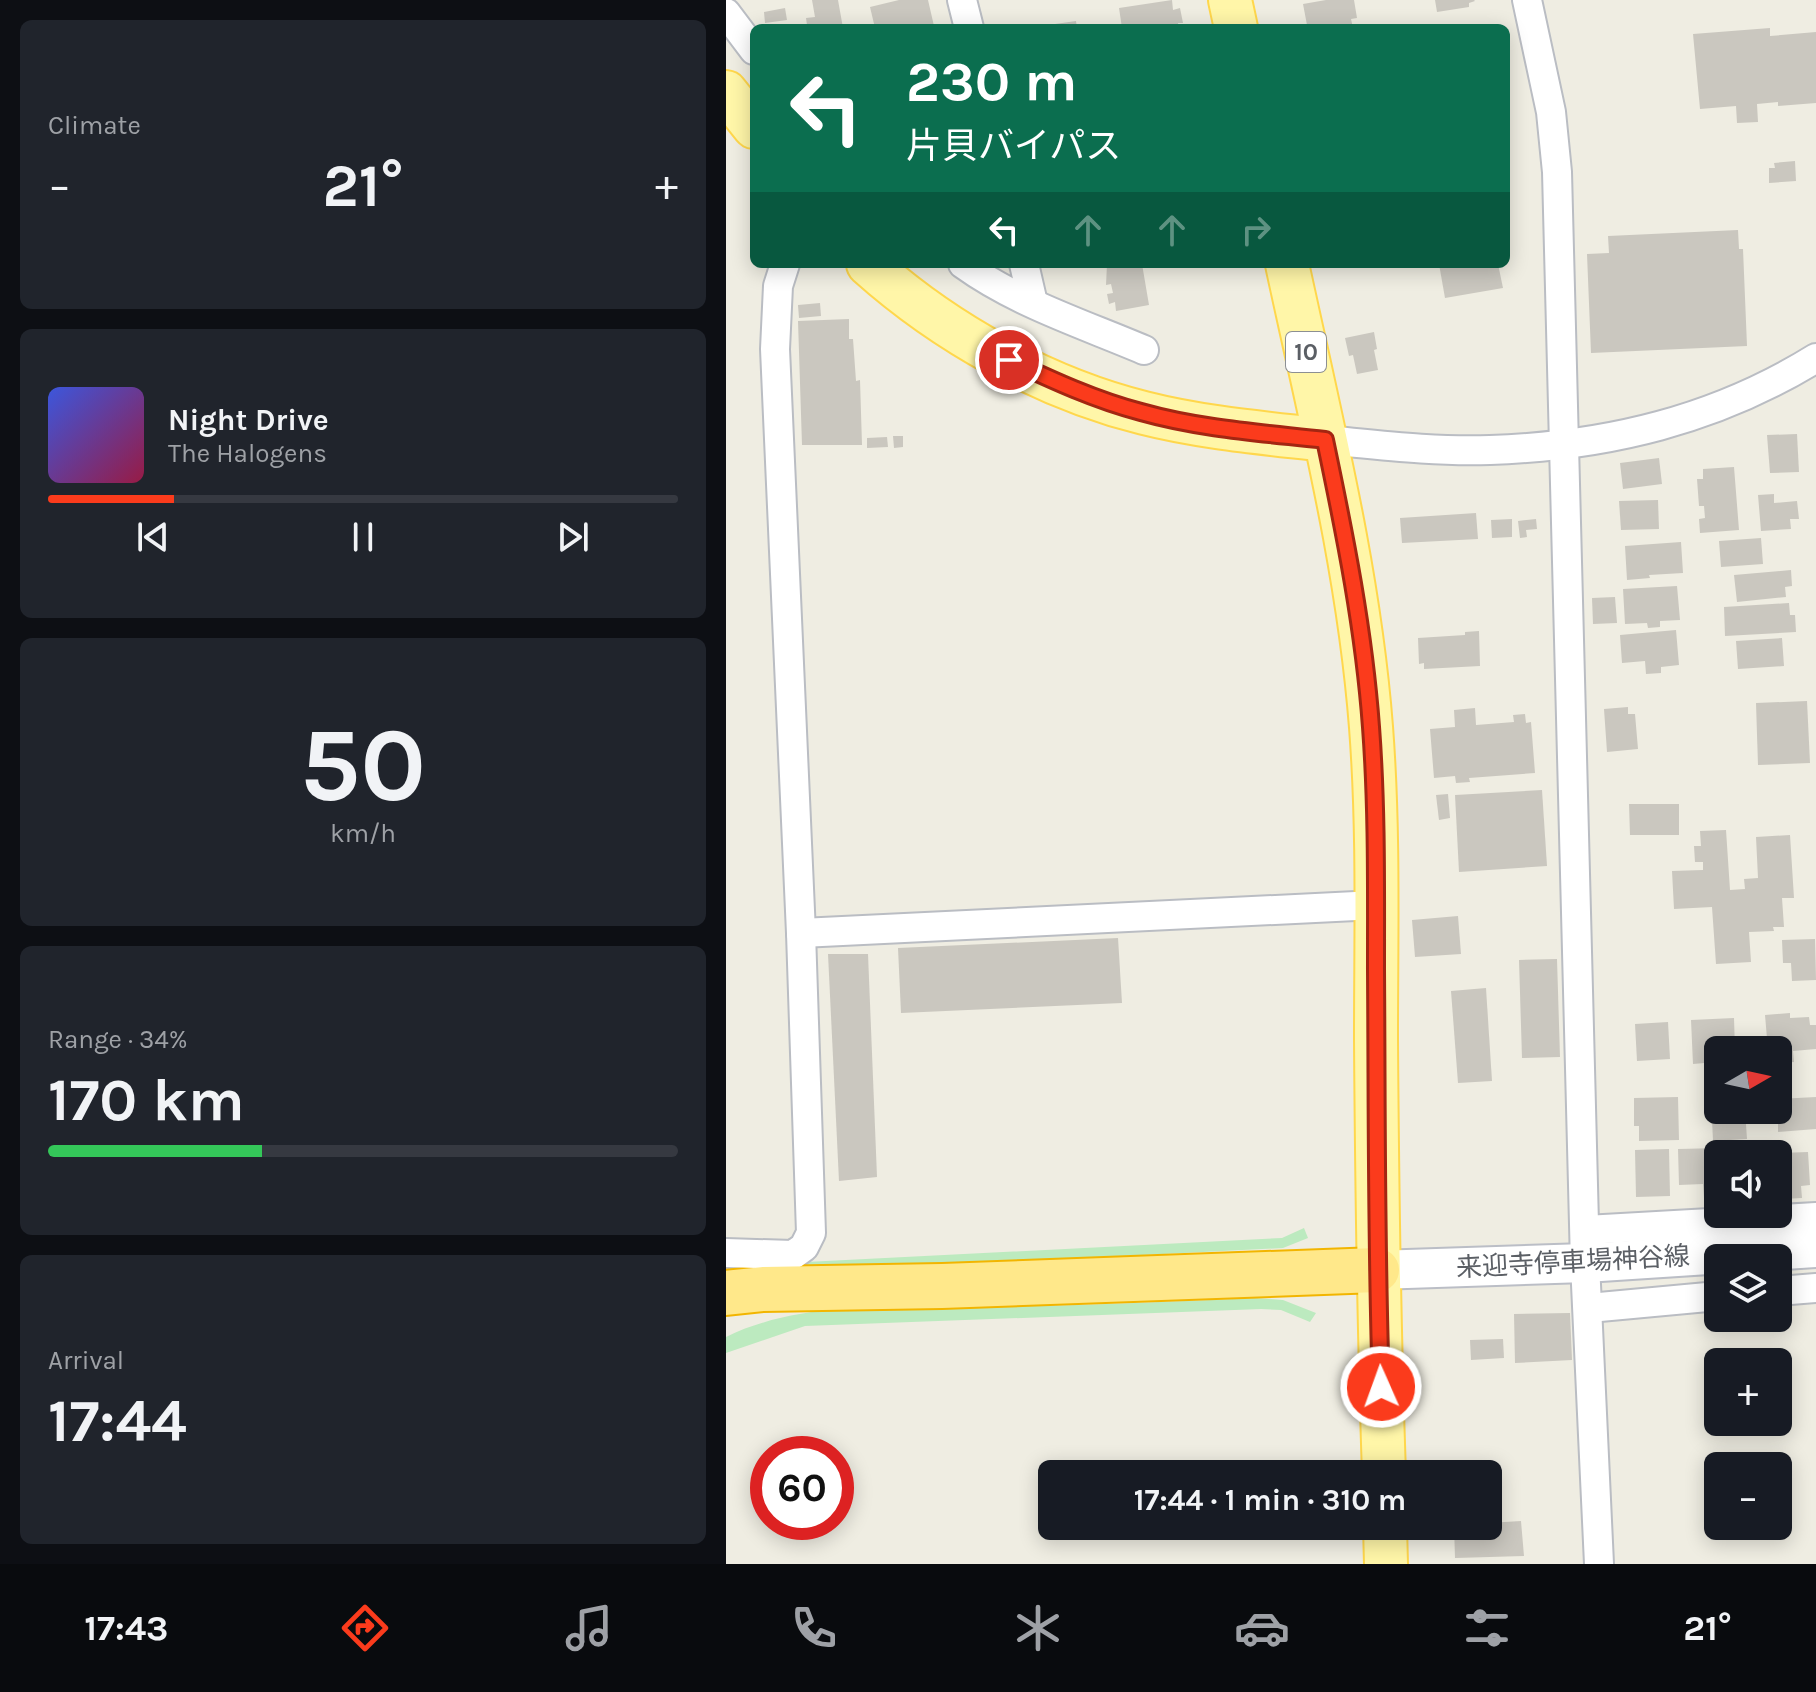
<!DOCTYPE html>
<meta charset="utf-8">
<style>
body{margin:0;font-family:Karla,"Noto Sans JP",sans-serif;background:#20242c;color:#f1f3f6;height:100vh;display:flex;flex-direction:column;font-size:30px;white-space:nowrap}
*{box-sizing:border-box;margin:0}
p{font-size:26px;color:#9ea1a6}
.icon{flex:none;width:44px;height:44px;fill:none;stroke:currentColor;stroke-width:2;stroke-linecap:round;stroke-linejoin:round}
.map{position:relative;flex:1;overflow:hidden}
.side{display:flex;flex-direction:column;gap:20px;padding:20px;background:#0d0f14;width:726px}
.side>*{flex:none}
.guide{position:absolute;left:24px;top:24px;width:760px;height:244px;border-radius:12px;box-shadow:0 4px 20px #0003;background:#0b6e4f;color:#fff;overflow:hidden}
.needle{width:52px;rotate:81deg}
.fabs{position:absolute;left:978px;top:1036px;display:grid;gap:16px}
.fabs a{display:grid;place-items:center;width:88px;height:88px;border-radius:12px;background:#171b24;box-shadow:0 4px 20px #0003;font-size:40px}
.speed{position:absolute;left:24px;top:1436px;display:flex;gap:16px;font-size:40px;font-weight:700;text-align:center}
.speed>*{display:grid;place-content:center;width:104px;height:104px;border-radius:50%;background:#171b24;box-shadow:0 4px 20px #0003;line-height:1}
.speed .limit{border:12px solid #d22;background:#fff;color:#111}
.pin{position:absolute;display:grid;place-items:center;width:68px;height:68px;color:#fff;margin:-34px;border:4px solid #fff;border-radius:50%;box-shadow:0 2px 8px #0007}
.me{position:absolute;width:88px;margin:-44px;rotate:358deg;stroke-linejoin:round;filter:drop-shadow(0 0 6px #0008)}
.turn{display:flex;align-items:center;gap:28px;height:168px;padding:0 24px;font-size:36px}
.turn .icon{width:104px;height:104px;stroke-width:2.5}
.turn b{display:block;font-size:56px;line-height:68px}
.lanes{display:flex;align-items:center;height:76px;padding:0 24px;background:#0003;justify-content:center;gap:40px;direction:ltr}
.lanes .off{opacity:.35}
.big{font-size:60px;font-weight:700;line-height:1.1}
.side .tile{flex:1;display:flex;flex-direction:column;justify-content:center;gap:12px;min-width:0;padding:0 28px;border-radius:12px;background:#20242c}
.side .dial{align-items:center;gap:0}
.dial b{font-size:104px;line-height:1}
.song{display:flex;align-items:center;gap:24px}
.cover{width:96px;height:96px;border-radius:12px;background:linear-gradient(135deg,hsl(230 70% 55%),hsl(340 70% 35%))}
.played{height:8px;border-radius:4px;background:linear-gradient(90deg,#fb3b1c 20%,#363941 20%)}
.keys{display:flex;justify-content:space-around;direction:ltr}
.heat{display:flex;justify-content:space-between;align-items:center;font-size:44px;direction:ltr}
.charge{height:12px;border-radius:6px;background:linear-gradient(90deg,#34c759 34%,#363941 0)}
.trip{position:absolute;left:312px;top:1460px;width:464px;height:80px;border-radius:12px;background:#171b24;box-shadow:0 4px 20px #0003;font-weight:700;line-height:80px;text-align:center}
.dock{display:flex;height:128px;justify-content:space-around;align-items:center;background:#090b0e;color:#9ea1a6}
.dock .icon{width:56px;height:56px}
.dock .current{color:#fb3b1c}
.dock b{font-size:36px;color:#f1f3f6}
main{display:flex;flex:1;min-height:0}
.map>svg:first-child{display:block}
</style>
<main>
<section class="side">
<div class="tile"><p>Climate</p>
<div class="heat"><a>−</a><b class="big">21°</b><a>+</a></div>
</div>
<div class="tile">
<div class="song"><i class="cover"></i><div><b>Night Drive</b><p>The Halogens</p></div></div>
<div class="played"></div>
<div class="keys"><svg class="icon" aria-label="previous" viewBox="0 0 24 24"><path d="M18 5L8 12l10 7zM5 5v14"/></svg><svg class="icon" aria-label="pause" viewBox="0 0 24 24"><path d="M8 5v14M16 5v14"/></svg><svg class="icon" aria-label="next" viewBox="0 0 24 24"><path d="M6 5l10 7-10 7zM19 5v14"/></svg></div>
</div>
<div class="tile dial"><b>50</b><p>km/h</p></div>
<div class="tile"><p>Range · 34%</p><b class="big">170 km</b><div class="charge"></div></div>
<div class="tile"><p>Arrival</p><b class="big">17:44</b></div>
</section>
<div class="map">
<svg width="1090" height="1564" viewBox="0 0 1090 1564">
<rect width="100%" height="100%" fill="#efede2"/>
<!-- green -->
<g fill="#bceabf">
<path d="M578,1228L582,1238L557,1248L0,1276V1266L556,1238Z"/>
<path d="M529,1298L557,1300L590,1313L584,1322L555,1310L535,1309L79,1326L0,1353V1337C81,1296 213,1307 303,1306C378,1305 454,1301 529,1298Z"/>
</g>
<!-- building -->
<g fill="#cac7bf">
<path d="M86,0H112L117,28H73L81,25L80,18L89,17Z"/>
<path d="M173,0H202L208,26L149,28L144,7Z"/>
<path d="M446,0L447,10L454,8L457,23H452L453,28H396L393,8Z"/>
<path d="M600,0H628L631,18L625,19L627,28H574L581,25L577,4Z"/>
<path d="M709,0H748L749,1L743,3V7L711,12Z"/>
<path d="M59,8L61,20L39,23L38,12Z"/>
<path d="M350,21L351,28H315V26Z"/>
<path d="M1044,28V36L1090,32V103L1052,106V102L1031,104L1032,122L1011,123L1010,106L974,109L967,34Z"/>
<path d="M1069,161L1070,181L1043,183V168H1049L1048,163Z"/>
<path d="M1012,230L1013,249H1017L1021,346L865,353L861,254L883,253L882,236Z"/>
<path d="M381,264H416L423,305L390,311L389,302L383,304L381,294L387,293L385,284L380,285Z"/>
<path d="M713,264H772L777,288L719,298Z"/>
<path d="M94,303L95,316L73,318L72,305Z"/>
<path d="M123,319V339H127L130,381L134,380L136,445H76L72,321Z"/>
<path d="M648,332L651,349L648,350L652,370L631,374L627,355L623,356L619,338Z"/>
<path d="M1071,434L1073,472L1044,473L1041,435Z"/>
<path d="M167,436H177V447L168,448Z"/>
<path d="M161,437L162,447L141,448V438Z"/>
<path d="M933,458L936,484L897,489L894,463Z"/>
<path d="M1008,467L1013,530L974,533L973,519L979,518L978,506H973L971,479H977V469Z"/>
<path d="M1048,494V503L1071,501L1073,519H1064L1065,529L1035,531L1032,495Z"/>
<path d="M932,500L933,529L895,530L893,501Z"/>
<path d="M750,513L752,539L676,543L674,518Z"/>
<path d="M786,519V537L766,538L765,520Z"/>
<path d="M810,519L811,529L800,530L801,537L794,538L792,521Z"/>
<path d="M1035,538L1037,564L995,567L993,541Z"/>
<path d="M955,542L957,573L923,575L924,578L901,580L899,546Z"/>
<path d="M1065,570L1066,586L1059,587L1060,597L1011,602L1008,575Z"/>
<path d="M951,586L954,620L934,621V627L922,628L921,623L899,624L897,589Z"/>
<path d="M889,597L891,623L867,624L866,598Z"/>
<path d="M1063,603L1064,615H1069L1070,632L999,636L998,607Z"/>
<path d="M950,630L953,665L935,667V673L920,674L919,661L896,663L894,635Z"/>
<path d="M753,631L754,666L698,669V663L693,664L692,638L739,635V632Z"/>
<path d="M1056,638L1058,666L1012,669L1010,641Z"/>
<path d="M1081,701L1084,763L1032,765L1030,703Z"/>
<path d="M902,707V714H909L912,749L881,752L878,709Z"/>
<path d="M749,708L750,725L788,722L787,715L799,714L800,723L805,722L809,773L743,778L744,782L730,783L729,776L708,778L704,729L729,727L728,710Z"/>
<path d="M816,790L821,866L733,872L729,795Z"/>
<path d="M722,794L724,818L713,820L710,795Z"/>
<path d="M903,804H953V835H904Z"/>
<path d="M1000,830L1004,890L1019,889L1018,879L1032,878L1030,837L1064,835L1068,898H1056L1058,927H1047L1048,931L1023,932L1025,962L990,964L986,907L948,909L946,871L977,870V862H969L968,846H975L974,831Z"/>
<path d="M732,916L735,954L689,957L686,920Z"/>
<path d="M392,938L396,1003L175,1013L172,948Z"/>
<path d="M1089,939L1090,980L1066,981L1065,963H1057L1056,940Z"/>
<path d="M102,954H142L151,1177L113,1181Z"/>
<path d="M831,959L834,1057L796,1058L793,960Z"/>
<path d="M760,988L766,1081L732,1083L725,991Z"/>
<path d="M1064,1013V1018L1083,1017L1084,1025H1090V1049L1067,1051L1068,1062L1052,1063V1050H1042L1039,1015Z"/>
<path d="M1008,1018L1009,1050H992L990,1062L967,1064L965,1020Z"/>
<path d="M942,1022L944,1059L911,1061L909,1024Z"/>
<path d="M952,1097L953,1140L913,1141V1126H908V1098Z"/>
<path d="M1090,1097V1129L1052,1132V1099Z"/>
<path d="M985,1098H992V1110H1019L1021,1139L987,1141Z"/>
<path d="M1045,1147L1046,1154H1006V1148Z"/>
<path d="M994,1148L992,1198H978L977,1184L953,1185L952,1149Z"/>
<path d="M943,1149L944,1196L910,1197L909,1150Z"/>
<path d="M1082,1152L1084,1185L1075,1186L1076,1198L1057,1199L1054,1153Z"/>
<path d="M844,1313L846,1360L789,1363L788,1314Z"/>
<path d="M777,1339L778,1358L745,1360L744,1340Z"/>
<path d="M795,1521L798,1556L729,1558L728,1526H762V1523Z"/>
</g>
<g fill="none" stroke-linecap="round" stroke-linejoin="round">
<defs>
<g id="minor">
<path d="M236,0L243,28"/>
<path d="M801,0L825,112L831,172L859,1263L873,1564"/>
<path d="M0,13L28,50"/>
<path d="M237,264C291,303 357,324 418,350"/>
<path d="M298,264L307,303"/>
<path d="M599,440C653,445 709,452 764,450C881,446 990,420 1090,358"/>
<path d="M75,933L650,905"/>
<path d="M860,1230L1090,1217"/>
<path d="M0,1253L67,1255L78,1247L85,1233L75,933L49,349L52,286L59,264"/>
<path d="M1052,1291L1090,1288"/>
<path d="M863,1308L992,1296"/>
</g>
<path id="secondary" d="M651,1270L859,1263L1090,1248"/>
<g id="primary">
<path d="M504,0L510,28"/>
<path d="M0,92L28,127"/>
<path d="M142,264C219,333 318,388 418,413C477,428 539,433 599,440"/>
<path d="M561,264C594,417 633,571 645,727C653,831 650,936 650,1039C651,1184 653,1329 658,1474"/>
<path d="M659,1526L660,1564"/>
</g>
<path id="motorway" d="M0,1293L37,1289L216,1286L651,1270"/>
</defs>
<!-- minor casing -->
<use href="#minor" stroke="#babdc3" stroke-width="32"/>
<!-- secondary casing -->
<use href="#secondary" stroke="#bbbec6" stroke-width="42"/>
<!-- primary casing -->
<use href="#primary" stroke="#ffd74c" stroke-width="46"/>
<!-- motorway casing -->
<use href="#motorway" stroke="#f2b500" stroke-width="48"/>
<!-- minor -->
<use href="#minor" stroke="#fff" stroke-width="28"/>
<!-- secondary -->
<use href="#secondary" stroke="#fff" stroke-width="38"/>
<!-- primary -->
<use href="#primary" stroke="#fff6a8" stroke-width="42"/>
<!-- motorway -->
<use href="#motorway" stroke="#ffe88a" stroke-width="44"/>
</g>
<g fill="none" stroke-linecap="round" stroke-linejoin="round">
<defs>
<path id="route" d="M283,360C326,380 369,400 415,412C475,429 538,433 599,440C619,535 638,630 645,727C651,807 650,888 650,969C651,1108 650,1247 655,1387"/>
</defs>
<!-- route casing -->
<use href="#route" stroke="#a32612" stroke-width="20"/>
<!-- route -->
<use href="#route" stroke="#fb3b1c" stroke-width="14"/>
</g>
<g text-anchor="middle" dominant-baseline="central" stroke-width="6" stroke-linejoin="round" paint-order="stroke">
<!-- shield labels -->
<rect fill="#fff" stroke="#8c8f93" stroke-width="2" x="560" y="332" width="40" height="40" rx="6"/>
<g font-size="24" font-weight="bold" fill="#5b5f65">
<text x="580" y="352">10</text>
</g>
<!-- street labels -->
<g font-size="26" fill="#5b5f65" stroke="#fff">
<text transform="translate(847 1262) rotate(-3)">来迎寺停車場神谷線</text>
</g>
</g>
</svg>
<div class="fabs">
<a><svg class="needle" viewBox="-14 -14 28 28"><path d="M0-13l5 13h-10z" fill="#e53935"/><path d="M0 13l5-13h-10z" fill="#9ea1a6"/></svg></a>
<a><svg class="icon" aria-label="sound" viewBox="0 0 24 24"><path d="M4 9h4l5-4v14l-5-4H4zM17 9q2 3 0 6"/></svg></a>
<a><svg class="icon" aria-label="layers" viewBox="0 0 24 24"><path d="M12 4l9 5-9 5-9-5zM3 14l9 5 9-5"/></svg></a>
<a>+</a>
<a>−</a>
</div>
<div class="speed"><div class="limit">60</div></div>
<div class="pin" style="left:283px;top:360px;background:#d93025"><svg class="icon" aria-label="arrive" viewBox="0 0 24 24"><path d="M6 21V4h12l-3 4 3 4H6"/></svg></div>
<svg class="me" style="left:655px;top:1387px" viewBox="-20 -20 40 40"><circle r="17" fill="#fb3b1c" stroke="#fff" stroke-width="3"/><path d="M0-11L8 9 0 5-8 9z" fill="#fff"/></svg>
<div class="trip">17:44 · 1 min · 310 m</div>
<div class="guide">
<div class="turn"><svg class="icon" aria-label="left" viewBox="0 0 24 24"><path d="M17 20v-9H6M10 6l-5 5 5 5"/></svg><div><b>230 m</b>片貝バイパス</div></div>
<div class="lanes"><svg class="icon" aria-label="left" viewBox="0 0 24 24"><path d="M17 20v-9H6M10 6l-5 5 5 5"/></svg><svg class="icon off" aria-label="ahead" viewBox="0 0 24 24"><path d="M12 20V5M6 11l6-6 6 6"/></svg><svg class="icon off" aria-label="ahead" viewBox="0 0 24 24"><path d="M12 20V5M6 11l6-6 6 6"/></svg><svg class="icon off" aria-label="right" viewBox="0 0 24 24"><path d="M7 20v-9h11M14 6l5 5-5 5"/></svg></div>
</div>
</div>
</main>
<nav class="dock">
<b>17:43</b>
<svg class="icon current" aria-label="directions" viewBox="0 0 24 24"><path d="M12 3l9 9-9 9-9-9zM9 14v-3h6M13 9l2 2-2 2"/></svg>
<svg class="icon" aria-label="music" viewBox="0 0 24 24"><path d="M9 18V5l10-2v13"/><circle cx="6" cy="18" r="3"/><circle cx="16" cy="16" r="3"/></svg>
<svg class="icon" aria-label="phone" viewBox="0 0 24 24"><path d="M5 4h4l2 5-3 2q2 4 5 5l2-3 5 2v4C11 20 4 13 5 4z"/></svg>
<svg class="icon" aria-label="climate" viewBox="0 0 24 24"><path d="M12 3v18M4 7l16 10M4 17L20 7"/></svg>
<svg class="icon" aria-label="car" viewBox="0 0 24 24"><path d="M5 17H2v-5l4-1 3-4h7l3 4 3 1v5h-3M9 17h6M6 11h13"/><circle cx="7" cy="17" r="2"/><circle cx="17" cy="17" r="2"/></svg>
<svg class="icon" aria-label="filters" viewBox="0 0 24 24"><path d="M4 7h16M4 17h16"/><circle cx="9" cy="7" r="2"/><circle cx="15" cy="17" r="2"/></svg>
<b>21°</b>
</nav>
